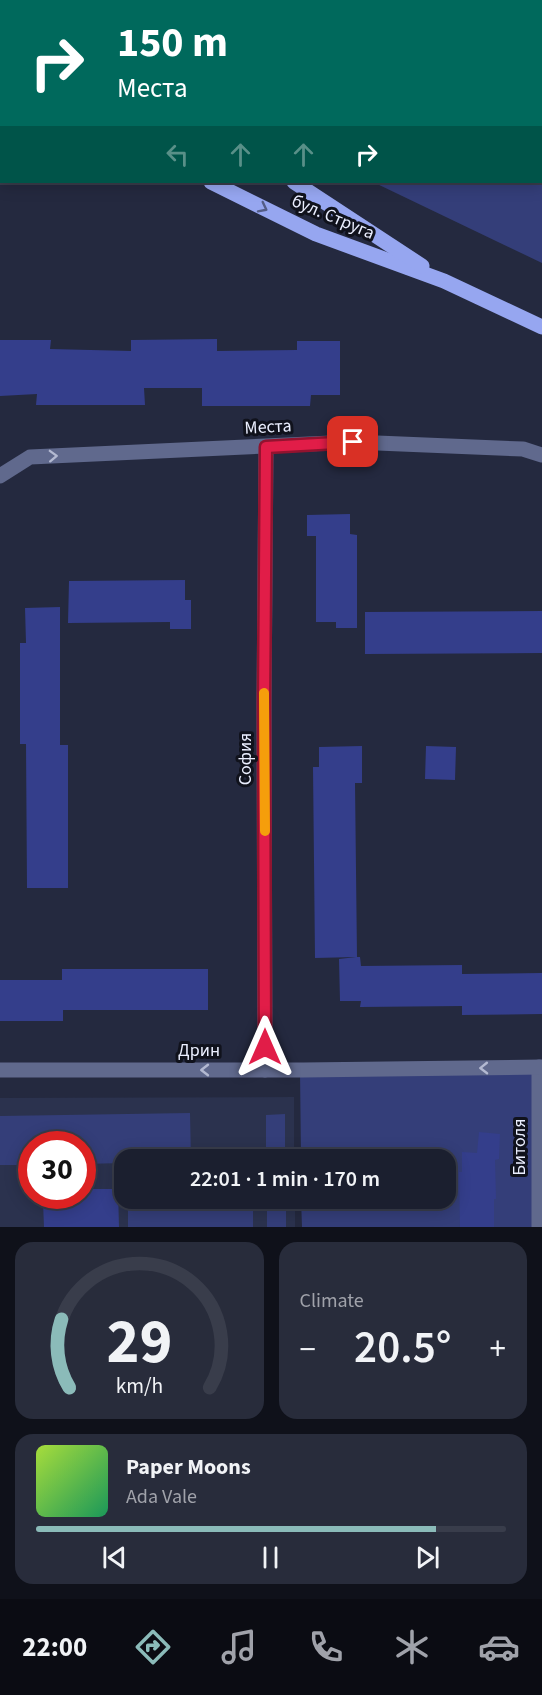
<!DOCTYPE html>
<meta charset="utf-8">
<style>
body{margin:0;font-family:"Source Sans 3",sans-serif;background:#282c3b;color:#f1f3f6;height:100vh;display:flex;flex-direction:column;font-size:22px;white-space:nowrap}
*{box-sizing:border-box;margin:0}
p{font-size:20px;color:#a0a2aa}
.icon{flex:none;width:33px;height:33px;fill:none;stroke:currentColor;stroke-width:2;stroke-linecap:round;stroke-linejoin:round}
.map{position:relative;height:1227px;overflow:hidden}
.details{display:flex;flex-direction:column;gap:15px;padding:15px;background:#0f111a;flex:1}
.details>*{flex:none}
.guide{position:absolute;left:0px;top:0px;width:543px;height:183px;box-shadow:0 3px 15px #0003,0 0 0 2px #393d4b;background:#00695c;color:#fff;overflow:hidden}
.speed{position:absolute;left:18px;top:1131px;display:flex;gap:12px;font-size:30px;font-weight:700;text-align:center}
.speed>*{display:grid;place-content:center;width:78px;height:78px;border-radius:50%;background:#1b1f2f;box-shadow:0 3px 15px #0003,0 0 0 2px #393d4b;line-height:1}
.speed .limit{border:9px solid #d22;background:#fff;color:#111}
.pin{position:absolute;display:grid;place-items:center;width:51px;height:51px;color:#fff;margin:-26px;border-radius:12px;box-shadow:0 3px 9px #0006}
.me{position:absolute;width:66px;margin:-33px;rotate:0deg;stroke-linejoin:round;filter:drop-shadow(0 0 4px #0008)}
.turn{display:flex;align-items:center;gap:21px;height:126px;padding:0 18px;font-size:27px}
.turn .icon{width:78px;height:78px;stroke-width:2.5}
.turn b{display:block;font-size:42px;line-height:51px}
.lanes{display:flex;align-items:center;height:57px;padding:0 18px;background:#0003;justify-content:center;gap:30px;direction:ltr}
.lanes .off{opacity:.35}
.big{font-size:45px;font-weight:600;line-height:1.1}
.details .widget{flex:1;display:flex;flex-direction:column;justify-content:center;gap:9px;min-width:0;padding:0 21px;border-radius:18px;background:#282c3b}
.details .dial{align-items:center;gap:0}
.dial svg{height:156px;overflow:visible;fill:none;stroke:#393d4b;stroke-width:7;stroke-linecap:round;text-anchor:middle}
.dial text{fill:#f1f3f6;stroke:none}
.song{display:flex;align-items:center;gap:18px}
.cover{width:72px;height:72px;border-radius:9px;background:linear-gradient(135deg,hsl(80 70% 55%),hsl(150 70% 35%))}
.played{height:6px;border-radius:3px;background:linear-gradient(90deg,#8bbbb9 85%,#393d4b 85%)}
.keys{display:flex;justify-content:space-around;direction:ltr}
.heat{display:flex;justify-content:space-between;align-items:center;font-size:33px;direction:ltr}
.details .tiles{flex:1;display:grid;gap:15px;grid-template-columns:1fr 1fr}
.widget:last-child{grid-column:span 2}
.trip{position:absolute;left:114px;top:1149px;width:342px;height:60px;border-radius:18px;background:#1b1f2f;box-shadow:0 3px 15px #0003,0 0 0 2px #393d4b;font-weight:600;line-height:60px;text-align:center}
.tabs{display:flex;height:96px;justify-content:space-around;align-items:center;background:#0b0c13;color:#a0a2aa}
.tabs .icon{width:42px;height:42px}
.tabs .current{color:#8bbbb9}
.tabs b{font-size:27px;color:#f1f3f6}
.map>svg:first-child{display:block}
</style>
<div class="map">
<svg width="542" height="1227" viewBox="0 0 542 1227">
<rect width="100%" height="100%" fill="#24293f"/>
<!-- built -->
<path fill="#2b324e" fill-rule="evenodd" d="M294,1097V1159L124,1160V1198L295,1199V1227H0V1098ZM32,1144H82V1196H32Z"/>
<!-- green -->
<g fill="#343e79">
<path d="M542,179V263L373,182H542Z"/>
<path d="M542,1068V1227H302L301,1199L446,1198V1160L301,1159L300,1071Z"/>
<path d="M190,1113L191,1159L124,1160V1163L83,1164L82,1144H32L31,1165H0V1116Z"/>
<path d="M285,1114V1159H266V1115Z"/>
<rect x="128" y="1199" width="125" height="28"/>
<rect x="267" y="1199" width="19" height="28"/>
</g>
<!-- building -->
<g fill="#343e8b">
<path d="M217,339V351L297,350V341H340V395H311L310,406H202V388H144L145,405H36L37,394L0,396V340H51L50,349L131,351V340Z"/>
<path d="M350,514V534L357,535V628H336V622H316V536H307V515Z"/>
<path d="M185,580V600H191V629H170V622L68,623L69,581Z"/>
<path d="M60,607V745H68V888H27L26,744H20V643H26L25,608Z"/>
<path d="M542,611V653L365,654V612Z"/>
<path d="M362,746V783H355L357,957H360L361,966L462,965V974L542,973V1014L462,1015V1006L360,1007L361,1001H340L339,959L356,957L315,958L313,767H319V747Z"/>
<path d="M426,746L456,747L455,780L425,779Z"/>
<path d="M62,969H208V1010H63V1021H0V980H62Z"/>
<path d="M479,1132L500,1134L499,1159L495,1160L496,1199H494V1227H460L459,1172H462V1152L477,1153Z"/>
<path d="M82,1189H118L119,1227H44L43,1202H63V1197H68V1196H82Z"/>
</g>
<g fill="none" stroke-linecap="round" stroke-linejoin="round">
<!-- minor -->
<g stroke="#60698d" stroke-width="15">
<path d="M0,476L30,457L353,442L523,449L542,455"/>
<path d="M539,1067V1227"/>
<path d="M0,1070H303L542,1067"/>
<path d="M265,1070L264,703L266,447"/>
</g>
<!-- primary -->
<g stroke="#96a6f0" stroke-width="15">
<path d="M133,0V2"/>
<path d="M166,2V0"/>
<path d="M0,90L2,91"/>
<path d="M0,134H2"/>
<path d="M211,182L316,234L444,281L542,327"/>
<path d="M294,182L422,266"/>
</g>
</g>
<!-- one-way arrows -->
<defs><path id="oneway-chevron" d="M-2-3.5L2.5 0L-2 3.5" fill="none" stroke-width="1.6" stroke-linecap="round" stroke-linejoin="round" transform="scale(1.5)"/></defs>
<use stroke="#535c86" href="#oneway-chevron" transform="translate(263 208) rotate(27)"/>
<g stroke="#b3b9d1">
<use href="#oneway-chevron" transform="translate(53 456) rotate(-2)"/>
<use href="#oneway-chevron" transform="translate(484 1068) rotate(179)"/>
<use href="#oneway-chevron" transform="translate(205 1070) rotate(180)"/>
</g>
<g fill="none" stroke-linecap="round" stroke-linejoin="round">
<defs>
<path id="route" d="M265,1047L264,704L266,447L353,442"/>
</defs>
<!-- route casing -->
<use href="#route" stroke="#92132f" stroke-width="15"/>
<!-- route -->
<use href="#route" stroke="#e11d48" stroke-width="10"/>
<!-- slow -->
<path stroke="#f59e0b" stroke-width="10" d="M264,693L265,831"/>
</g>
<g text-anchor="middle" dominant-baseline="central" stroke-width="6" stroke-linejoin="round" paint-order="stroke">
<!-- street labels -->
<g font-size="18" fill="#ebefff" stroke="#10121c">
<text transform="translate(333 217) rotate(23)">бул. Струга</text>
<text transform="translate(268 427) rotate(-3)">Места</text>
<text transform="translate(245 759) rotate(-90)">София</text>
<text x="199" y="1050">Дрин</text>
<text transform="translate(519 1147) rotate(-90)">Битоля</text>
</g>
</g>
</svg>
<div class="speed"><div class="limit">30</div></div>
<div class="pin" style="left:353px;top:442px;background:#d93025"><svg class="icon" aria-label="arrive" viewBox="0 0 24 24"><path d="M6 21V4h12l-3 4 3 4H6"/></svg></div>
<svg class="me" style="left:265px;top:1047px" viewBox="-20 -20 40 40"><path d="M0-17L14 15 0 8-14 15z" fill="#e11d48" stroke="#fff" stroke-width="4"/></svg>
<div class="trip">22:01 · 1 min · 170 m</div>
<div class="guide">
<div class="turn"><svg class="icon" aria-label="right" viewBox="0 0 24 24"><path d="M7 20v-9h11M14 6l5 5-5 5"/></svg><div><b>150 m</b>Места</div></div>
<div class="lanes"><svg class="icon off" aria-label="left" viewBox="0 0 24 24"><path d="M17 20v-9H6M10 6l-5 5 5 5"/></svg><svg class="icon off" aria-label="ahead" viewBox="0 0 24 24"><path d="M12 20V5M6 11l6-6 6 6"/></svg><svg class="icon off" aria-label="ahead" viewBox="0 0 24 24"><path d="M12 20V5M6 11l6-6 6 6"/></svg><svg class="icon" aria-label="right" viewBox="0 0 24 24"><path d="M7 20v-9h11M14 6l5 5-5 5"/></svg></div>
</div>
</div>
<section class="details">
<div class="tiles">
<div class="widget dial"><svg viewBox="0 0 100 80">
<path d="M14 69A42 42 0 1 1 86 69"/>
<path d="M14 69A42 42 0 0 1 10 34" stroke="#8bbbb9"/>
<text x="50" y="56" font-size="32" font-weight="700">29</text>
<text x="50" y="72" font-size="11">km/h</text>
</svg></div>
<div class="widget"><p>Climate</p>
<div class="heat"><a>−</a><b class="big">20.5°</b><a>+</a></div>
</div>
<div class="widget">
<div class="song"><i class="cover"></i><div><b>Paper Moons</b><p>Ada Vale</p></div></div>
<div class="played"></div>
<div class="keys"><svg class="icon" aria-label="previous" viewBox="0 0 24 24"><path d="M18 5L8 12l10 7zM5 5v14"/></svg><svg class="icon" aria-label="pause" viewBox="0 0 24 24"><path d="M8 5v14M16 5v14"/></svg><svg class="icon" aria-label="next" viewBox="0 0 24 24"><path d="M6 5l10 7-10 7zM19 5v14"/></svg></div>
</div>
</div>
</section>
<nav class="tabs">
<b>22:00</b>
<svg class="icon current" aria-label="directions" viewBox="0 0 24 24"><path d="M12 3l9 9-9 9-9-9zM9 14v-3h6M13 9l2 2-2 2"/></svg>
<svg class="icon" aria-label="music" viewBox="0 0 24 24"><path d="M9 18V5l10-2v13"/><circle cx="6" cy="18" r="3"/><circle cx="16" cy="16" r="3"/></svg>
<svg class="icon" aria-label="phone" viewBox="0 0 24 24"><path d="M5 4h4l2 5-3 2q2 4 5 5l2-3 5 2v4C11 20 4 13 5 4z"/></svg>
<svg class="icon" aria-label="climate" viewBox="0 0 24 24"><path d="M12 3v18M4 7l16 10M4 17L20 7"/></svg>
<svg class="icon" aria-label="car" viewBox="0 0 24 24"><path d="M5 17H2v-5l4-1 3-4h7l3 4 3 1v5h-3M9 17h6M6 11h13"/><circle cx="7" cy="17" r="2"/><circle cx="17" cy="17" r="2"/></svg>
</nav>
